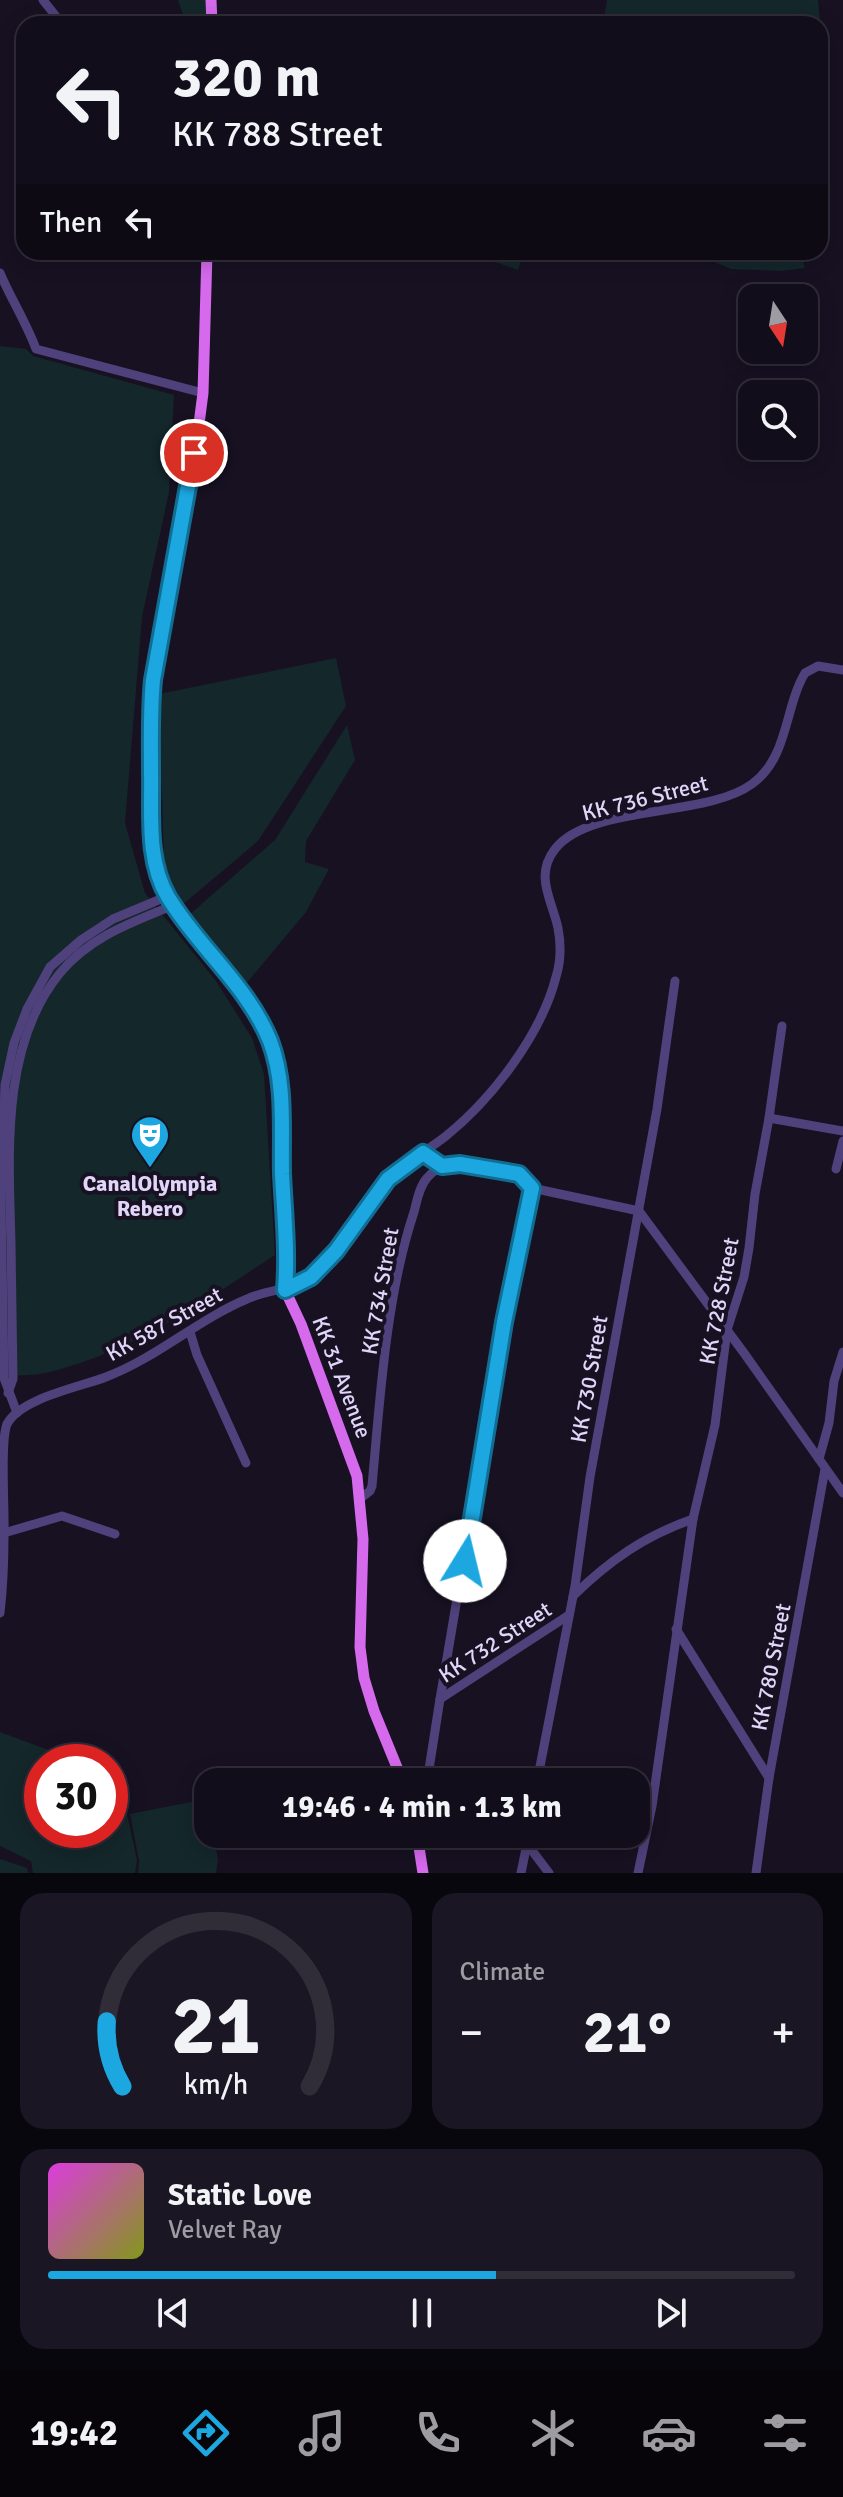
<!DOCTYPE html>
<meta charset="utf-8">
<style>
body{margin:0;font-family:Signika,sans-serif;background:#1a1623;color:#f1f3f6;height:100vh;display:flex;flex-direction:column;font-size:30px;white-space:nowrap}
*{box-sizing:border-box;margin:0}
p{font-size:26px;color:#9c9ca2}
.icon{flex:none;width:44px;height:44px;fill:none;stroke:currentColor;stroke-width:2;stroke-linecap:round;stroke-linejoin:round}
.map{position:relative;height:1873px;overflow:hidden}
.panel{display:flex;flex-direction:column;gap:20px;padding:20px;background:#09070e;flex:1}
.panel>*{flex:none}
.guide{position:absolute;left:16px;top:16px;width:812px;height:244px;border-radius:24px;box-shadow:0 4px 20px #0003,0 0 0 2px #302d39;background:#110d1a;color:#f1f3f6;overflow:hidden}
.needle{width:52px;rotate:168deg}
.controls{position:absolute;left:738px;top:284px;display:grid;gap:16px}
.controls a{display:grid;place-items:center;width:80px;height:80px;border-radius:16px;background:#110d1a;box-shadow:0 4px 20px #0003,0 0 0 2px #302d39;font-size:40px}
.speed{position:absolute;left:24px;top:1744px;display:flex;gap:16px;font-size:40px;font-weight:700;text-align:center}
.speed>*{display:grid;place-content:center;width:104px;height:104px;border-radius:50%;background:#110d1a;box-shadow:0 4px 20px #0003,0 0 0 2px #302d39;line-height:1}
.speed .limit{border:12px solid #d22;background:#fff;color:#111}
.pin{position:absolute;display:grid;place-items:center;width:68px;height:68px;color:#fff;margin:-34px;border:4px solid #fff;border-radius:50%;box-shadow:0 2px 8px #0007}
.me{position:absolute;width:88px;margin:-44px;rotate:9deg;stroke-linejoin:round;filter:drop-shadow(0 0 6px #0008)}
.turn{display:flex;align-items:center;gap:28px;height:168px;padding:0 24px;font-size:36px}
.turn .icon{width:104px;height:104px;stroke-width:2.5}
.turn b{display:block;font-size:56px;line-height:68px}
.then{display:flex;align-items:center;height:76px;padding:0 24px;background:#0003;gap:16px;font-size:30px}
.big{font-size:60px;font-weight:700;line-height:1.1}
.panel .widget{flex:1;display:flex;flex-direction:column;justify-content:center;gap:12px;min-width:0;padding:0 28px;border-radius:24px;background:#1a1623}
.panel .dial{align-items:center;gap:0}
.dial svg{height:208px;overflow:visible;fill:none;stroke:#302d39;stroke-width:7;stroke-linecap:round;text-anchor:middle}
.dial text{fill:#f1f3f6;stroke:none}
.song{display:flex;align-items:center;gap:24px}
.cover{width:96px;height:96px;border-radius:12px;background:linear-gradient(135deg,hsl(300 70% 55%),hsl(70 70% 35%))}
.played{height:8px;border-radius:4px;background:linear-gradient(90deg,#1ca7e1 60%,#302d39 60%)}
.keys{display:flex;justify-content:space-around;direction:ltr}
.heat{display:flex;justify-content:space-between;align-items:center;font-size:44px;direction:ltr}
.panel .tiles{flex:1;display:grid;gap:20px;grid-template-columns:1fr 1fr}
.widget:last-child{grid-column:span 2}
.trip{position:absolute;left:194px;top:1768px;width:456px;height:80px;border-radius:24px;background:#110d1a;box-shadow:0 4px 20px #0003,0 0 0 2px #302d39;font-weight:700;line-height:80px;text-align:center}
.tabs{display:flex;height:128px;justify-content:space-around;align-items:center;background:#07050a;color:#9c9ca2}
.tabs .icon{width:56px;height:56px}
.tabs .selected{color:#1ca7e1}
.tabs b{font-size:36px;color:#f1f3f6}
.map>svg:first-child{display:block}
</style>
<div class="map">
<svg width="843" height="1873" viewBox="0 0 843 1873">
<rect width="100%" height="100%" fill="#171122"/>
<!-- green -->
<g fill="#14272b" fill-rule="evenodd">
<path d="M178,0H209L210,24H186Z"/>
<path d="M607,0H818L822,41L820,45V24H616L613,17L604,18Z"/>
<path d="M498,252H524L518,270L495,262Z"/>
<path d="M690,252H800L805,268L781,271L731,269Z"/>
<path d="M0,346L26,349L33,356L174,395L169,492L142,617L125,823L145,893L216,981L252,1038L264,1074L275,1255C202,1303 136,1350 50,1372C34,1376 16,1375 0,1377Z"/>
<path d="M336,658L346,706L258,841L181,906L164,866L159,694Z"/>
<path d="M347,725L355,760L306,841L305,862L329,869L306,912L245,985L189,915L275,840Z"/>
<path d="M0,1732L62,1755L99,1757L113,1762L119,1777L137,1860L135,1873H33L31,1861L0,1846ZM110,1762V1830H42V1762Z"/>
<path d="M206,1799L208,1834H213L218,1859L216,1873H138L139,1861L130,1814Z"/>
<path d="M0,1859L27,1868L28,1873H0Z"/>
</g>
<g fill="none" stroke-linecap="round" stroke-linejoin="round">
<!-- minor -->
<g stroke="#4f417b" stroke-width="9">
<path d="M43,0L62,24"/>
<path d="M0,273C11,299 26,322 36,349L203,393"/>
<path d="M769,1118L843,1131"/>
<path d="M836,1169L843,1141"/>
<path d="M190,1332L197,1355L246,1463"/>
<path d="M8,1393L13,1379C12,1334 12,1289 11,1244C9,1156 0,1046 60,973C89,937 133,922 174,905"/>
<path d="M17,1413L4,1378L1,1201L5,1085L14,1043L27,1009L50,967L81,940L113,919L168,896"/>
<path d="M819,1459L829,1423L834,1381L843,1352"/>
<path d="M361,1498L370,1491L372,1486C380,1398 386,1296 414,1212C417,1201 419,1187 427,1178C441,1161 457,1164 477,1167C497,1170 521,1169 532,1188L639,1211L744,1353L843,1493"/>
<path d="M4,1533L62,1516L115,1534"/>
<path d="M573,1596C609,1561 644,1536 693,1519"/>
<path d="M0,1613C3,1587 4,1562 4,1536C5,1512 0,1442 7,1424C21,1398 80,1387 106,1377C158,1357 197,1320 247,1299C268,1289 293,1291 312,1276C343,1251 358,1211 385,1182C402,1163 426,1152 446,1136C492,1099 541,1035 556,977C561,961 561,944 558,928C552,900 534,876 555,849C590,804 706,818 752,784C789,757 784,708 805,673L818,666L843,670"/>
<path d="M676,1629L769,1778"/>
<path d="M440,1699L504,1322L532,1188"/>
<path d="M427,1782L440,1699L569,1615"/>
<path d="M537,1782L575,1586L590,1477L657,1109L675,981"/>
<path d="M527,1844L549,1873"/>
<path d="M521,1873L529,1834"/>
<path d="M638,1873L652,1806L693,1519L715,1425L727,1330L744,1277L749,1248L755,1194L769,1118L782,1026"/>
<path d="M756,1873L769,1778L825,1469"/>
</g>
<!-- major -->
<g stroke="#d56aed" stroke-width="11">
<path d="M211,0L212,24"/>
<path d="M207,252L203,393L199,424L153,680L151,705L154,849C161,902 201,938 231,979C251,1006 267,1034 277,1065L287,1235L285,1290L301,1324L357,1476L363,1539L360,1647L364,1678L374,1711L403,1782"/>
<path d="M417,1834L423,1873"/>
</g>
</g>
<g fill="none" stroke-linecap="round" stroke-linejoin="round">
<defs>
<path id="route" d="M194,453L153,680C150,711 151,741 151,772C152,813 146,860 168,897C198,947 248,986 270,1041C286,1083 281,1130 282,1174C284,1213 288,1251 285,1290L311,1277L336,1251L388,1179L423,1153L442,1166L460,1164L519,1174L532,1188L504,1322L465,1561"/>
</defs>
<!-- route casing -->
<use href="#route" stroke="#126d92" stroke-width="20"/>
<!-- route -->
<use href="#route" stroke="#1ca7e1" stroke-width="14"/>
</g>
<!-- icons -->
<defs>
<symbol id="theatre-pin" viewBox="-11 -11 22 30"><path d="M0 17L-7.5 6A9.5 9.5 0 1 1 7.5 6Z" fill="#1ca7e1" stroke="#171122"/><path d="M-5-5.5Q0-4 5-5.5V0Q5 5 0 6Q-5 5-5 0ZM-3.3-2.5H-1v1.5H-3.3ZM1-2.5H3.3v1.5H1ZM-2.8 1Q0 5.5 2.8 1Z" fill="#fff"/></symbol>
</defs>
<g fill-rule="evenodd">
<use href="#theatre-pin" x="128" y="1113" width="44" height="60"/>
</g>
<g text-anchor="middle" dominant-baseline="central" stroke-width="8" stroke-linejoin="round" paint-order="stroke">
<!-- street labels -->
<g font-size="22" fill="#e1d6fa" stroke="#171122">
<text transform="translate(645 798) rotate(-14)">KK 736 Street</text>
<text transform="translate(380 1291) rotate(-80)">KK 734 Street</text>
<text transform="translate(719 1301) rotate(-79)">KK 728 Street</text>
<text transform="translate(164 1324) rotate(-29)">KK 587 Street</text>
<text transform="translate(342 1377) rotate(69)">KK 31 Avenue</text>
<text transform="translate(589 1379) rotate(-80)">KK 730 Street</text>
<text transform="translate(495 1642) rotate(-33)">KK 732 Street</text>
<text transform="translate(771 1667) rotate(-79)">KK 780 Street</text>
</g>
<!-- poi labels -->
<g font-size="22" font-weight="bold" fill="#e1d6fa" stroke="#171122">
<text x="150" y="1183">CanalOlympia<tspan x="150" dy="25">Rebero</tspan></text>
</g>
</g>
</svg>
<div class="controls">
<a><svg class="needle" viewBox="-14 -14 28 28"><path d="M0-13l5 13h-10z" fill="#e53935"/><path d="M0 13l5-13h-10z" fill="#9c9ca2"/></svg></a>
<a><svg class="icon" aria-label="search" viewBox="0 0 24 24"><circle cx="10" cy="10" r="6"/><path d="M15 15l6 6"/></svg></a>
</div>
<div class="speed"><div class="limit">30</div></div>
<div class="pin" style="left:194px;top:453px;background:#d93025"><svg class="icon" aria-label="arrive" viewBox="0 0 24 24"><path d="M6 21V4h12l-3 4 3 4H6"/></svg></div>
<svg class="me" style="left:465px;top:1561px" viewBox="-20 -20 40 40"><circle r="19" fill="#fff"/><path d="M0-13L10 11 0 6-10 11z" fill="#1ca7e1"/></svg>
<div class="trip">19:46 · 4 min · 1.3 km</div>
<div class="guide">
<div class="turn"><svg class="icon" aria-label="left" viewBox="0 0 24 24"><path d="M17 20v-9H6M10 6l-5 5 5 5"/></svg><div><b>320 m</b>KK 788 Street</div></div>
<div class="then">Then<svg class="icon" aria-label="left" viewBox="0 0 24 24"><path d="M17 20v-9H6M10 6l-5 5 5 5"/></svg></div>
</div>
</div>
<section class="panel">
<div class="tiles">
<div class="widget dial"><svg viewBox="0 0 100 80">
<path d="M14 69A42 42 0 1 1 86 69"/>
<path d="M14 69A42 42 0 0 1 8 44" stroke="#1ca7e1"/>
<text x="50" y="56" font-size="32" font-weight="700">21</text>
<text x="50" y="72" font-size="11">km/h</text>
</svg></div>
<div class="widget"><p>Climate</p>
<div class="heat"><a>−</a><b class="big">21°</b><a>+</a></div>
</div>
<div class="widget">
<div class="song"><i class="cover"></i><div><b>Static Love</b><p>Velvet Ray</p></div></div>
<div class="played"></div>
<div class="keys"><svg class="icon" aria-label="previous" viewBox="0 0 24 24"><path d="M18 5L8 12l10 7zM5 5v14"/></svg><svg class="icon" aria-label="pause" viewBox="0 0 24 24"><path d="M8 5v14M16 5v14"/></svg><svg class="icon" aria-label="next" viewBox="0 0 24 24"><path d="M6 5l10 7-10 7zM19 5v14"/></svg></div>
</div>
</div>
</section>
<nav class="tabs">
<b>19:42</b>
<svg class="icon selected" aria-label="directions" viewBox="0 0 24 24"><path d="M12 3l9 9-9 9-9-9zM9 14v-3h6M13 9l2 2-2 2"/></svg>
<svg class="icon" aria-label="music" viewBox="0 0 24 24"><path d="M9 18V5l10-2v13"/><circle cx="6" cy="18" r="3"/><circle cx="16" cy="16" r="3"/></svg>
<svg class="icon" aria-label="phone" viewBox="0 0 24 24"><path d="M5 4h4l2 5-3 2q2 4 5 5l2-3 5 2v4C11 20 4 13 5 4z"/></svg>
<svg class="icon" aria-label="climate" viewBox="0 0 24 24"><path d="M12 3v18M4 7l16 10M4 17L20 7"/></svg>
<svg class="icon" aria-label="car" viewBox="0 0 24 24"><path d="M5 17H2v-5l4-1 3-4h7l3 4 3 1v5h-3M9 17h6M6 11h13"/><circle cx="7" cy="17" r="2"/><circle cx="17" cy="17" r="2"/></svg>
<svg class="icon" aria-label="filters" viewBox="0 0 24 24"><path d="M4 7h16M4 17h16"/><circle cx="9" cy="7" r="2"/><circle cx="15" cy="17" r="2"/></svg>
</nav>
